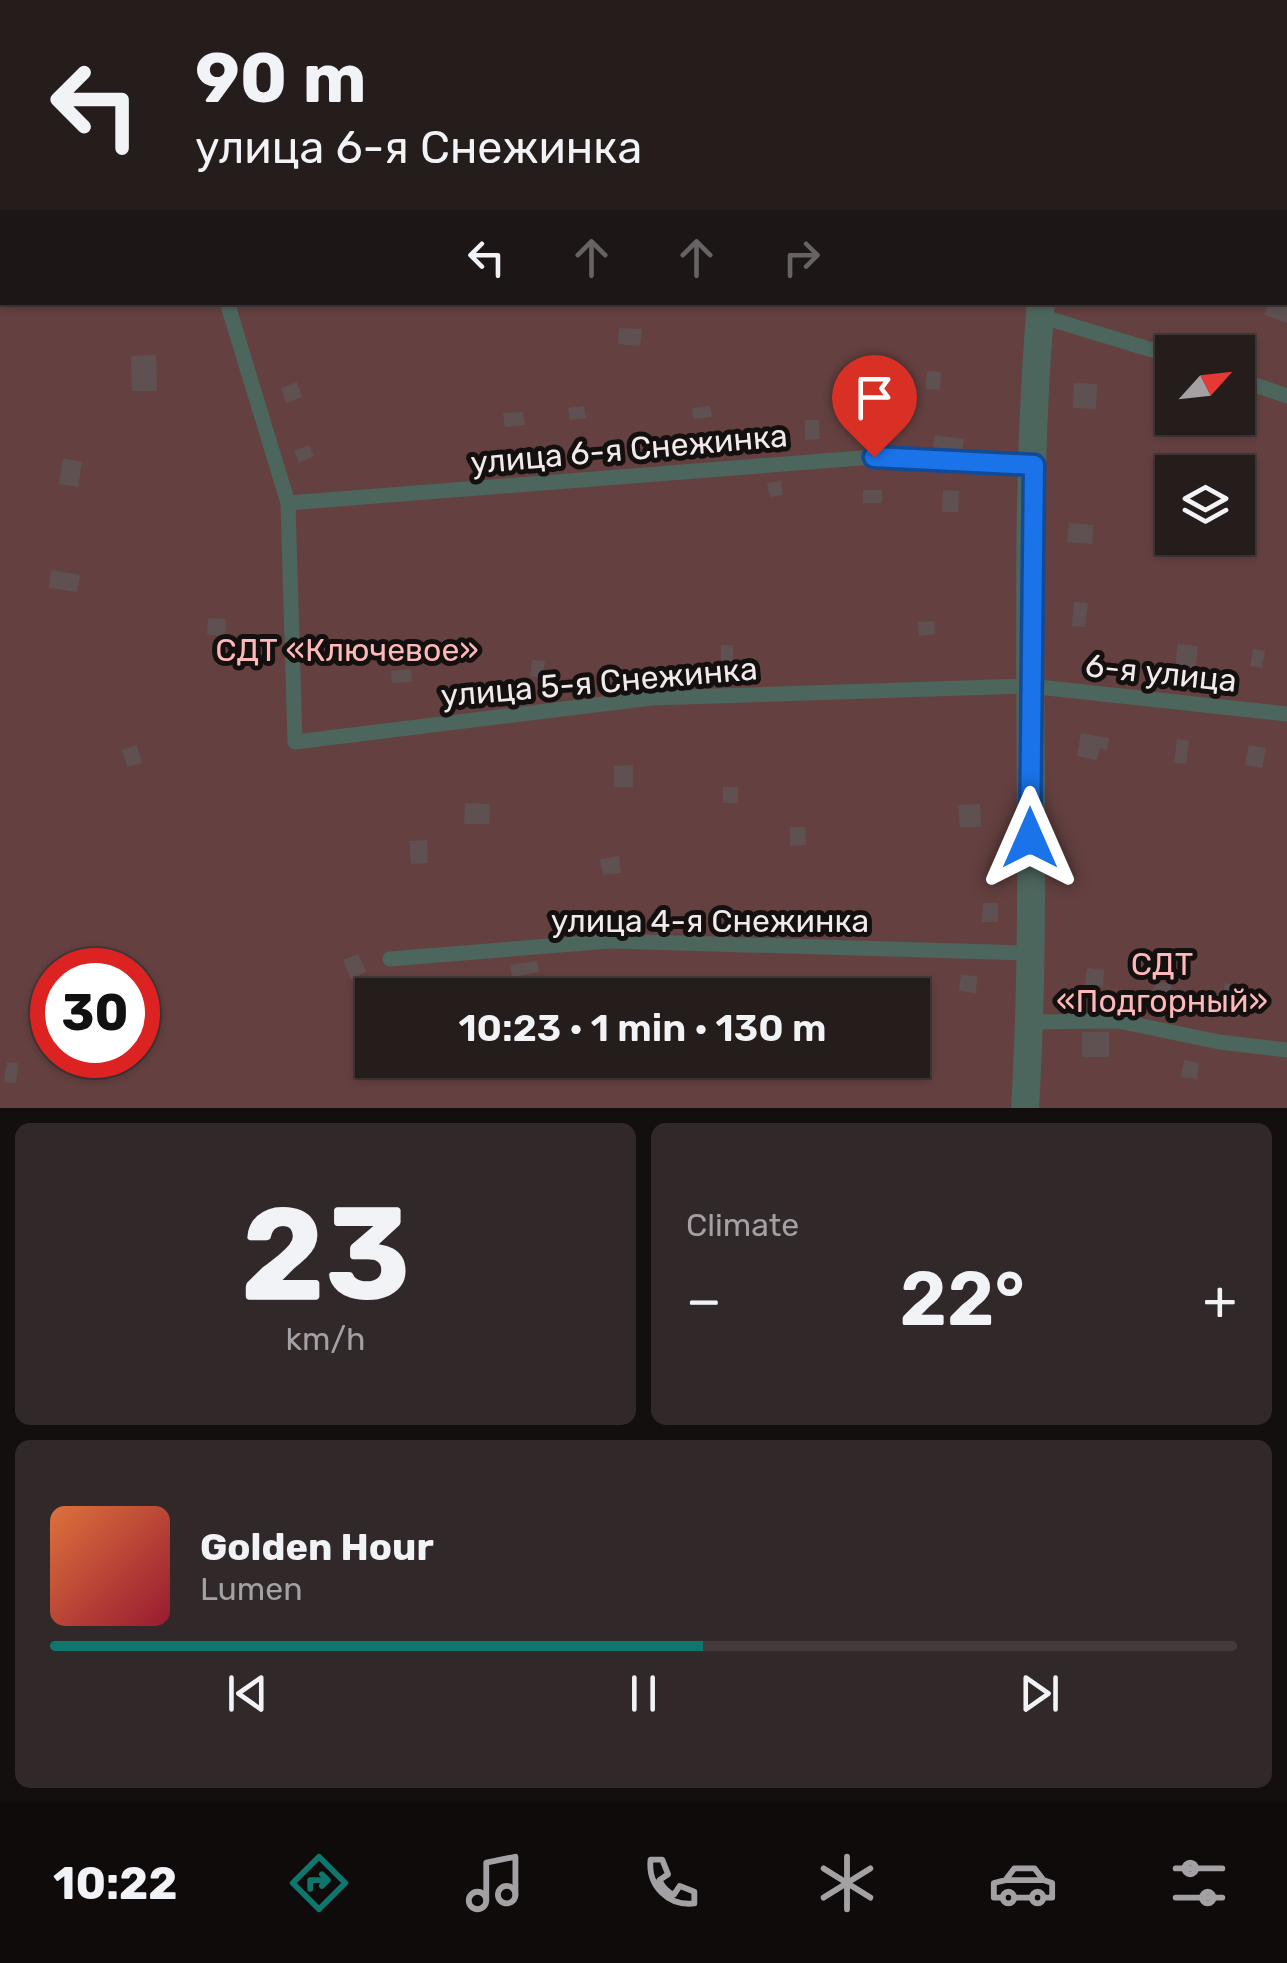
<!DOCTYPE html>
<meta charset="utf-8">
<style>
body{margin:0;font-family:Rubik,sans-serif;background:#312929;color:#f1f3f6;height:100vh;display:flex;flex-direction:column;font-size:38px;white-space:nowrap}
*{box-sizing:border-box;margin:0}
p{font-size:32px;color:#a3a1a3}
.icon{flex:none;width:55px;height:55px;fill:none;stroke:currentColor;stroke-width:2;stroke-linecap:round;stroke-linejoin:round}
.map{position:relative;height:1108px;overflow:hidden}
.details{display:flex;flex-direction:column;gap:15px;padding:15px;background:#140f0f;flex:1}
.details>*{flex:none}
.banner{position:absolute;left:0px;top:0px;width:1288px;height:305px;box-shadow:0 2px 8px #0004,0 0 0 2px #423a3b;background:#251c1c;color:#f1f3f6;overflow:hidden}
.needle{width:65px;rotate:63deg}
.tools{position:absolute;left:1155px;top:335px;display:grid;gap:20px}
.tools a{display:grid;place-items:center;width:100px;height:100px;border-radius:0px;background:#251c1c;box-shadow:0 2px 8px #0004,0 0 0 2px #423a3b;font-size:50px}
.speed{position:absolute;left:30px;top:948px;display:flex;gap:20px;font-size:50px;font-weight:700;text-align:center}
.speed>*{display:grid;place-content:center;width:130px;height:130px;border-radius:50%;background:#251c1c;box-shadow:0 2px 8px #0004,0 0 0 2px #423a3b;line-height:1}
.speed .limit{border:15px solid #d22;background:#fff;color:#111}
.pin{position:absolute;display:grid;place-items:center;width:85px;height:85px;color:#fff;margin:-102px -42px;border-radius:50% 50% 50% 0;rotate:-45deg;box-shadow:0 0 10px #0007}
.pin .icon{rotate:45deg}
.me{position:absolute;width:110px;margin:-55px;rotate:0deg;stroke-linejoin:round;filter:drop-shadow(0 0 8px #0008)}
.turn{display:flex;align-items:center;gap:35px;height:210px;padding:0 30px;font-size:45px}
.turn .icon{width:130px;height:130px;stroke-width:2.5}
.turn b{display:block;font-size:70px;line-height:85px}
.lanes{display:flex;align-items:center;height:95px;padding:0 30px;background:#0003;justify-content:center;gap:50px;direction:ltr}
.lanes .off{opacity:.35}
.big{font-size:75px;font-weight:600;line-height:1.1}
.details .tile{flex:1;display:flex;flex-direction:column;justify-content:center;gap:15px;min-width:0;padding:0 35px;border-radius:15px;background:#312929}
.details .dial{align-items:center;gap:0}
.dial b{font-size:130px;line-height:1}
.song{display:flex;align-items:center;gap:30px}
.cover{width:120px;height:120px;border-radius:15px;background:linear-gradient(135deg,hsl(20 70% 55%),hsl(350 70% 35%))}
.played{height:10px;border-radius:5px;background:linear-gradient(90deg,#0f766e 55%,#423a3b 55%)}
.keys{display:flex;justify-content:space-around;direction:ltr}
.heat{display:flex;justify-content:space-between;align-items:center;font-size:55px;direction:ltr}
.details .tiles{flex:1;display:grid;gap:15px;grid-template-columns:1fr 1fr}
.tile:last-child{grid-column:span 2}
.trip{position:absolute;left:355px;top:978px;width:575px;height:100px;border-radius:0px;background:#251c1c;box-shadow:0 2px 8px #0004,0 0 0 2px #423a3b;font-weight:600;line-height:100px;text-align:center}
.dock{display:flex;height:160px;justify-content:space-around;align-items:center;background:#0f0b0b;color:#a3a1a3}
.dock .icon{width:70px;height:70px}
.dock .selected{color:#0f766e}
.dock b{font-size:45px;color:#f1f3f6}
.map>svg:first-child{display:block}
</style>
<div class="map">
<svg width="1287" height="1108" viewBox="0 0 1287 1108">
<rect width="100%" height="100%" fill="#312525"/>
<!-- green -->
<path fill="#644040" fill-rule="evenodd" d="M0,0H1287V1108H0ZM2,2H1285V302H2ZM1172,352H1238V418H1172ZM1172,472H1238V538H1172ZM52,970H138V1055H52ZM372,995H912V1060H372Z"/>
<!-- building -->
<g fill="#5f5151">
<path d="M1269,302H1287V323L1264,315Z"/>
<path d="M619,328L642,329L640,346L618,344Z"/>
<path d="M156,355L157,391H132L131,356Z"/>
<path d="M927,371L941,372L940,390L926,389Z"/>
<path d="M297,382L302,397L286,403L281,388Z"/>
<path d="M1074,383L1097,384L1096,409L1073,408Z"/>
<path d="M584,406L586,418L570,420L568,408Z"/>
<path d="M710,406L712,417L693,419L692,408Z"/>
<path d="M523,412L525,425L505,427L503,413Z"/>
<path d="M805,420H819L820,439L805,440Z"/>
<path d="M858,424L879,425L878,437L857,436Z"/>
<path d="M935,435L964,439L962,456L932,452Z"/>
<path d="M309,445L314,456L299,463L294,451Z"/>
<path d="M63,458L82,462L78,487L59,484Z"/>
<path d="M781,481L783,495L770,497L767,483Z"/>
<rect x="863" y="490" width="19" height="13"/>
<path d="M943,490L959,491L958,512H942Z"/>
<path d="M1069,523L1093,525L1092,544L1067,542Z"/>
<path d="M51,570L80,575L77,592L49,588Z"/>
<path d="M1074,602L1088,603L1085,627L1072,626Z"/>
<path d="M208,618L226,619L225,636L207,635Z"/>
<path d="M934,621L935,634L919,636L918,622Z"/>
<path d="M1178,644L1198,646L1195,670L1175,667Z"/>
<rect x="721" y="645" width="12" height="17"/>
<path d="M1253,649L1265,651L1262,668L1250,666Z"/>
<path d="M532,660L545,661L542,678L530,676Z"/>
<path d="M621,666L623,678L607,680L606,668Z"/>
<path d="M411,669L412,682L392,683L391,671Z"/>
<path d="M1081,733L1109,738L1107,750L1100,748L1097,760L1077,756Z"/>
<path d="M1177,739L1189,741L1186,764L1174,763Z"/>
<path d="M137,745L142,763L127,767L122,750Z"/>
<path d="M1249,745L1266,748L1262,768L1245,765Z"/>
<path d="M633,765V787H614V766Z"/>
<rect x="723" y="787" width="15" height="16"/>
<path d="M465,803L490,804L489,824H464Z"/>
<path d="M980,804L981,827H960L958,805Z"/>
<path d="M790,827H805L806,845L790,846Z"/>
<path d="M427,840L428,863L411,864L409,841Z"/>
<path d="M619,856L621,873L603,875L600,859Z"/>
<path d="M983,903H998V922H982Z"/>
<path d="M358,954L366,972L351,979L343,960Z"/>
<path d="M537,961L539,972L512,977L510,965Z"/>
<path d="M1087,968L1104,970L1103,987L1085,985Z"/>
<path d="M961,975L977,976L976,993L959,991Z"/>
<path d="M1155,981L1172,984L1168,1006L1151,1003Z"/>
<path d="M1225,983L1247,987L1243,1009L1221,1005Z"/>
<rect x="1082" y="1032" width="27" height="25"/>
<path d="M1184,1060L1199,1063L1197,1079L1181,1077Z"/>
<path d="M7,1062L18,1063L16,1083L4,1082Z"/>
</g>
<g fill="none" stroke-linecap="round" stroke-linejoin="round">
<!-- service -->
<g stroke="#4c655d" stroke-width="15">
<path d="M106,0L114,2"/>
<path d="M1274,0L1282,2"/>
<path d="M227,302L288,503L295,742L652,698L1029,686L1287,714"/>
<path d="M1040,316L1172,356"/>
<path d="M1238,379L1287,396"/>
<path d="M288,503L874,457L1035,465"/>
<path d="M390,959L610,941L1030,953"/>
<path d="M1030,1022L1118,1021L1219,1042L1287,1050"/>
</g>
<!-- minor -->
<g stroke="#4c655d" stroke-width="28">
<path d="M1132,2L1133,0"/>
<path d="M1025,1108C1041,840 1018,570 1041,302"/>
</g>
</g>
<g fill="none" stroke-linecap="round" stroke-linejoin="round">
<defs>
<path id="route" d="M874,457L1034,465L1030,838"/>
</defs>
<!-- route casing -->
<use href="#route" stroke="#114b97" stroke-width="25"/>
<!-- route -->
<use href="#route" stroke="#1a73e8" stroke-width="18"/>
</g>
<g text-anchor="middle" dominant-baseline="central" stroke-width="10" stroke-linejoin="round" paint-order="stroke">
<!-- street labels -->
<g font-size="32" fill="#f2eaea" stroke="#151010">
<text transform="translate(629 449) rotate(-5)">улица 6-я Снежинка</text>
<text transform="translate(1161 673) rotate(6)">6-я улица</text>
<text transform="translate(599 682) rotate(-5)">улица 5-я Снежинка</text>
<text x="710" y="921">улица 4-я Снежинка</text>
</g>
<!-- park labels -->
<g font-size="32" fill="#feb8b9" stroke="#151010">
<text x="347" y="650">СДТ «Ключевое»</text>
<text x="1162" y="964">СДТ<tspan x="1162" dy="37">«Подгорный»</tspan></text>
</g>
</g>
</svg>
<div class="tools">
<a><svg class="needle" viewBox="-14 -14 28 28"><path d="M0-13l5 13h-10z" fill="#e53935"/><path d="M0 13l5-13h-10z" fill="#a3a1a3"/></svg></a>
<a><svg class="icon" aria-label="layers" viewBox="0 0 24 24"><path d="M12 4l9 5-9 5-9-5zM3 14l9 5 9-5"/></svg></a>
</div>
<div class="speed"><div class="limit">30</div></div>
<div class="pin" style="left:874px;top:457px;background:#d93025"><svg class="icon" aria-label="arrive" viewBox="0 0 24 24"><path d="M6 21V4h12l-3 4 3 4H6"/></svg></div>
<svg class="me" style="left:1030px;top:838px" viewBox="-20 -20 40 40"><path d="M0-17L14 15 0 8-14 15z" fill="#1a73e8" stroke="#fff" stroke-width="4"/></svg>
<div class="trip">10:23 · 1 min · 130 m</div>
<div class="banner">
<div class="turn"><svg class="icon" aria-label="left" viewBox="0 0 24 24"><path d="M17 20v-9H6M10 6l-5 5 5 5"/></svg><div><b>90 m</b>улица 6-я Снежинка</div></div>
<div class="lanes"><svg class="icon" aria-label="left" viewBox="0 0 24 24"><path d="M17 20v-9H6M10 6l-5 5 5 5"/></svg><svg class="icon off" aria-label="ahead" viewBox="0 0 24 24"><path d="M12 20V5M6 11l6-6 6 6"/></svg><svg class="icon off" aria-label="ahead" viewBox="0 0 24 24"><path d="M12 20V5M6 11l6-6 6 6"/></svg><svg class="icon off" aria-label="right" viewBox="0 0 24 24"><path d="M7 20v-9h11M14 6l5 5-5 5"/></svg></div>
</div>
</div>
<section class="details">
<div class="tiles">
<div class="tile dial"><b>23</b><p>km/h</p></div>
<div class="tile"><p>Climate</p>
<div class="heat"><a>−</a><b class="big">22°</b><a>+</a></div>
</div>
<div class="tile">
<div class="song"><i class="cover"></i><div><b>Golden Hour</b><p>Lumen</p></div></div>
<div class="played"></div>
<div class="keys"><svg class="icon" aria-label="previous" viewBox="0 0 24 24"><path d="M18 5L8 12l10 7zM5 5v14"/></svg><svg class="icon" aria-label="pause" viewBox="0 0 24 24"><path d="M8 5v14M16 5v14"/></svg><svg class="icon" aria-label="next" viewBox="0 0 24 24"><path d="M6 5l10 7-10 7zM19 5v14"/></svg></div>
</div>
</div>
</section>
<nav class="dock">
<b>10:22</b>
<svg class="icon selected" aria-label="directions" viewBox="0 0 24 24"><path d="M12 3l9 9-9 9-9-9zM9 14v-3h6M13 9l2 2-2 2"/></svg>
<svg class="icon" aria-label="music" viewBox="0 0 24 24"><path d="M9 18V5l10-2v13"/><circle cx="6" cy="18" r="3"/><circle cx="16" cy="16" r="3"/></svg>
<svg class="icon" aria-label="phone" viewBox="0 0 24 24"><path d="M5 4h4l2 5-3 2q2 4 5 5l2-3 5 2v4C11 20 4 13 5 4z"/></svg>
<svg class="icon" aria-label="climate" viewBox="0 0 24 24"><path d="M12 3v18M4 7l16 10M4 17L20 7"/></svg>
<svg class="icon" aria-label="car" viewBox="0 0 24 24"><path d="M5 17H2v-5l4-1 3-4h7l3 4 3 1v5h-3M9 17h6M6 11h13"/><circle cx="7" cy="17" r="2"/><circle cx="17" cy="17" r="2"/></svg>
<svg class="icon" aria-label="filters" viewBox="0 0 24 24"><path d="M4 7h16M4 17h16"/><circle cx="9" cy="7" r="2"/><circle cx="15" cy="17" r="2"/></svg>
</nav>
